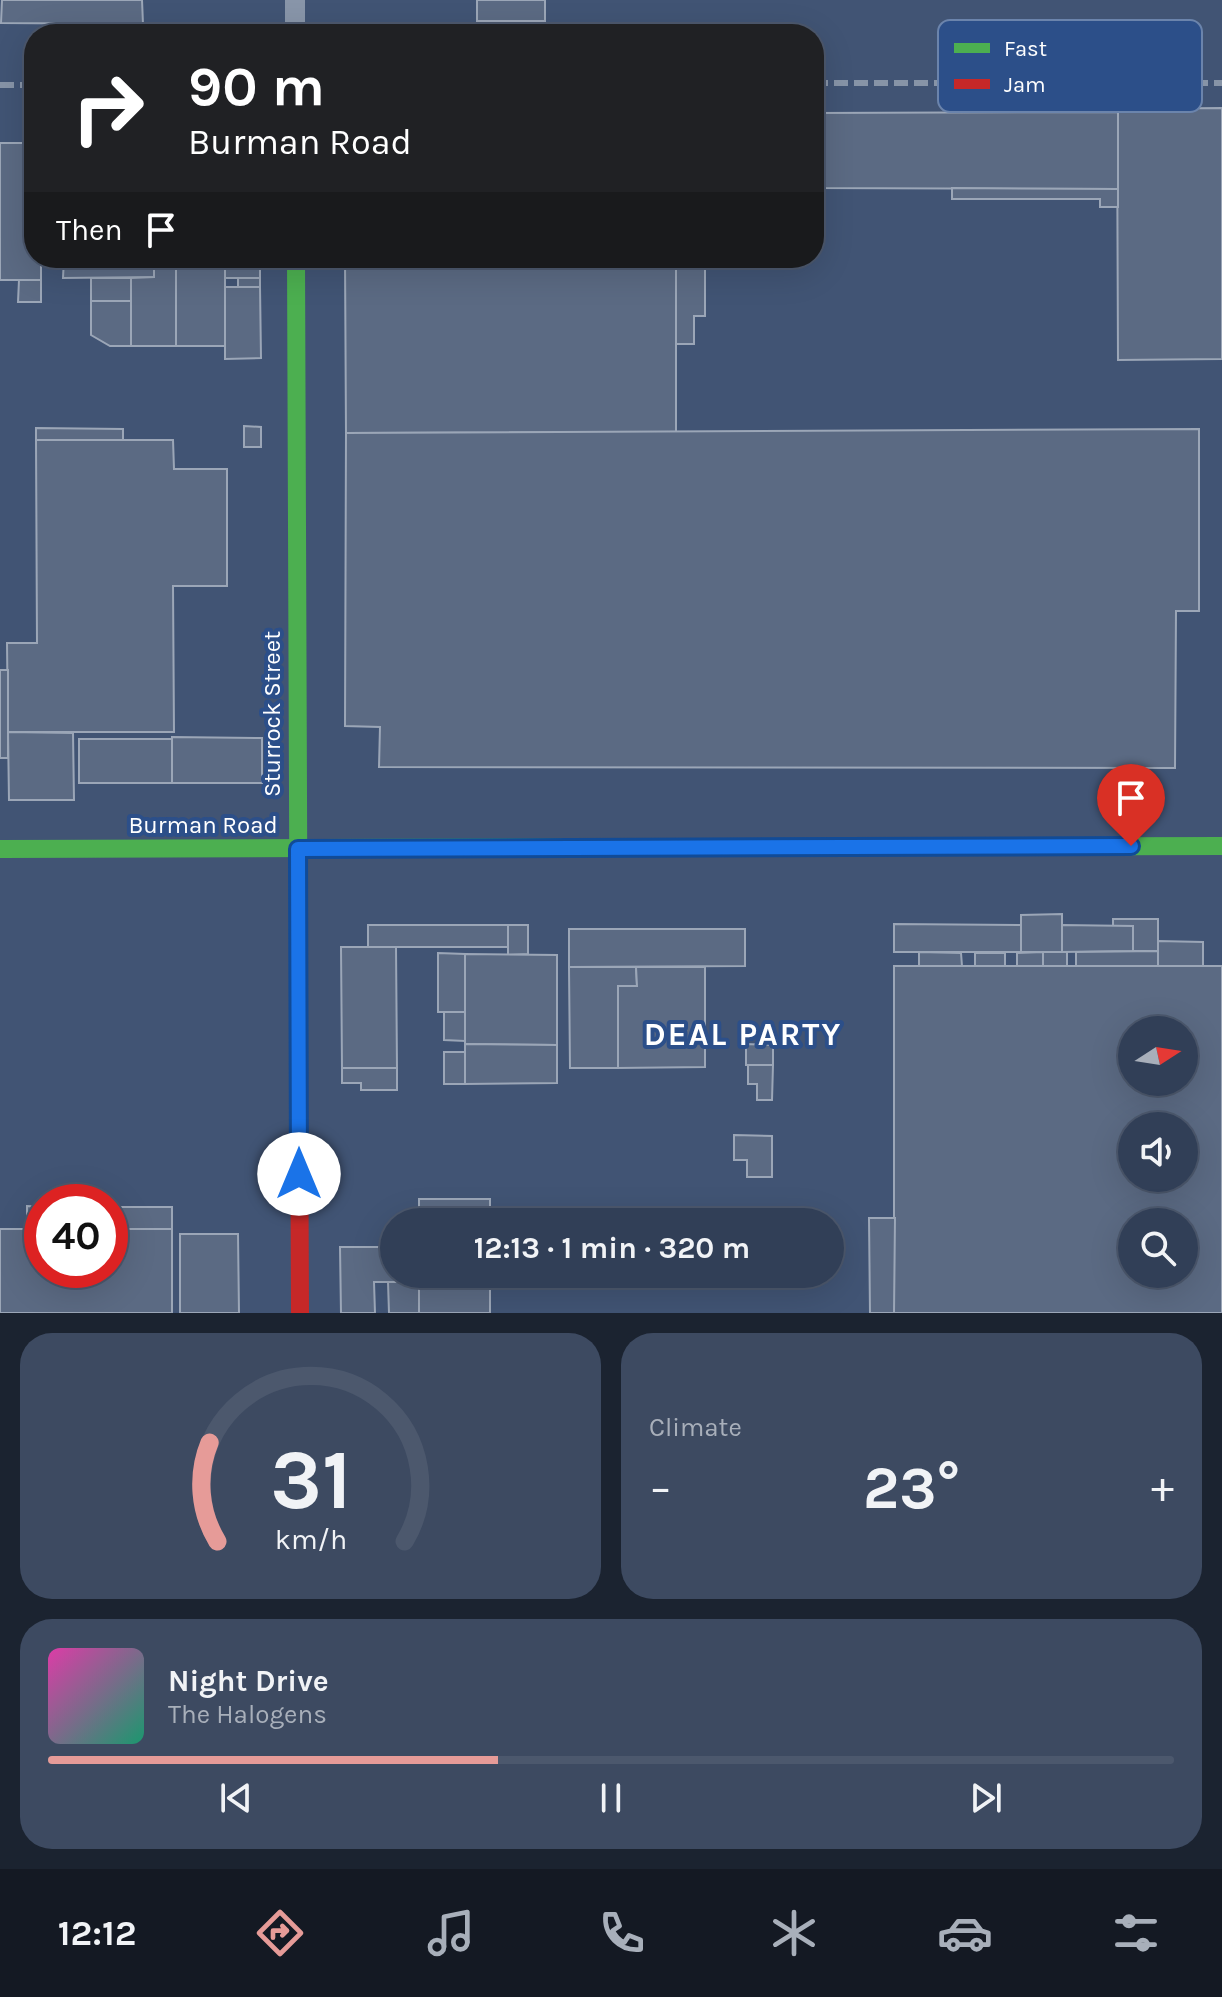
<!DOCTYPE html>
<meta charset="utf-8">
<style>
body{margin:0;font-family:Karla,sans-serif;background:#3d4a61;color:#f1f3f6;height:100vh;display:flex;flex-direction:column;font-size:30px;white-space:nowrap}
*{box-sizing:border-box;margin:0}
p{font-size:26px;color:#a8afba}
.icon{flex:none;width:44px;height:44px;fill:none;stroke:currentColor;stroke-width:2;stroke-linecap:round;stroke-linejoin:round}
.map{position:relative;height:1313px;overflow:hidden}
.side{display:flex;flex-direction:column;gap:20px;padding:20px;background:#1b2330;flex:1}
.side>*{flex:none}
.top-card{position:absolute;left:24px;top:24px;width:800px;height:244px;border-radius:32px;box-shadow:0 8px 32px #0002,0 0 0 2px #4c586d;background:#202124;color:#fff;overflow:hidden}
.needle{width:52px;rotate:78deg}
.tools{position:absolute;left:1118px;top:1016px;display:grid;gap:16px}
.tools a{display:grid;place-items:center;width:80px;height:80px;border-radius:50%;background:#313f57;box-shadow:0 8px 32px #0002,0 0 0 2px #4c586d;font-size:40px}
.speed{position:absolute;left:24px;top:1184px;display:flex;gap:16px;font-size:40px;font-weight:700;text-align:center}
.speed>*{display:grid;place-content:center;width:104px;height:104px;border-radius:50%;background:#313f57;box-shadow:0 8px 32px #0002,0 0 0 2px #4c586d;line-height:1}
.speed .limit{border:12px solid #d22;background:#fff;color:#111}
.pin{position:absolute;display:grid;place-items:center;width:68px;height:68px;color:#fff;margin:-82px -34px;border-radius:50% 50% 50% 0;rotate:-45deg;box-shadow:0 0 8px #0007}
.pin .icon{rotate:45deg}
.me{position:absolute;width:88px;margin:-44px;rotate:0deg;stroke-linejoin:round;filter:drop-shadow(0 0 6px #0008)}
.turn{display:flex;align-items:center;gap:28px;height:168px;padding:0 32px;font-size:36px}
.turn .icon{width:104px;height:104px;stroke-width:2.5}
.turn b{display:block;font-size:56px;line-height:68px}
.then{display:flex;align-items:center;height:76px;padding:0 32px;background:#0003;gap:16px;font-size:30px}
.big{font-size:60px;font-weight:700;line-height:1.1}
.side .tile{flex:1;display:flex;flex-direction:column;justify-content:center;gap:12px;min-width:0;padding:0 28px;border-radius:32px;background:#3d4a61}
.side .dial{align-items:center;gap:0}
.dial svg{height:208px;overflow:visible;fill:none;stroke:#4c586d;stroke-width:7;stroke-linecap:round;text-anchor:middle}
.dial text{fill:#f1f3f6;stroke:none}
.song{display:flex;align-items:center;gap:24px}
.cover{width:96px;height:96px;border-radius:12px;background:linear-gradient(135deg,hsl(320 70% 55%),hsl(160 70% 35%))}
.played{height:8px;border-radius:4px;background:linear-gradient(90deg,#e69b98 40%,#4c586d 40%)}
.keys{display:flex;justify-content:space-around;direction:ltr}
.heat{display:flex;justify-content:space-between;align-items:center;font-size:44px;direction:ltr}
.side .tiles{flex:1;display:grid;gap:20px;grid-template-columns:1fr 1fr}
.tile:last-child{grid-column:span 2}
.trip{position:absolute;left:380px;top:1208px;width:464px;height:80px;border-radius:40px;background:#313f57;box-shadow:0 8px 32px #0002,0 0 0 2px #4c586d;font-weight:700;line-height:80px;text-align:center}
.menu{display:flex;height:128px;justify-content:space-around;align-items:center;background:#141923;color:#a8afba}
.menu .icon{width:56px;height:56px}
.menu .active{color:#e69b98}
.menu b{font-size:36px;color:#f1f3f6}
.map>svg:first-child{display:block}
</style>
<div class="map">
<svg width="1222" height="1313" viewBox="0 0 1222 1313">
<rect width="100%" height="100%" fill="#415474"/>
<!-- building -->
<g fill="#5b6a83" stroke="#9ba6b7" stroke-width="2" fill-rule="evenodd">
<path d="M2,0H142L143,24L1,23Z"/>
<rect x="477" y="0" width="68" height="21"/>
<path d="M1222,108V359L1118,360L1117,109Z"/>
<path d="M1118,112V189L814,188V113Z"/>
<path d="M0,143H34V258H41V280H0Z"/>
<path d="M952,188L1118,189V207H1100V199H952Z"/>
<path d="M64,258H154V277L63,278Z"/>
<path d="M154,258H176V346H131V278L154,277Z"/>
<rect x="176" y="258" width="49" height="88"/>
<rect x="225" y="258" width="35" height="20"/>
<path d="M345,258H676V432L346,433Z"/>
<path d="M676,258H705V316H694V344H676Z"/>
<rect x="91" y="278" width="40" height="23"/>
<rect x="238" y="278" width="22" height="9"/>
<path d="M19,280H41V302H18Z"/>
<path d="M225,287H260L261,358L225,359Z"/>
<path d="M91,301H131V346H110L91,335Z"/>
<path d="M244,426L261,427V447H244Z"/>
<path d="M36,428L123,429V440H36Z"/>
<path d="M1199,429V611H1176L1175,768L379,767L380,727L345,726L346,433Z"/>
<path d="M36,440H173L174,469H227V586H173L174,732H8L7,643H37Z"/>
<rect x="0" y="670" width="8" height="88"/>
<path d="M8,732L73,733L74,800H9Z"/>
<path d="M172,737L262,738V783H172Z"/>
<rect x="79" y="739" width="93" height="44"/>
<path d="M1062,914V952H1021V915Z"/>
<path d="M1113,919H1158V951H1133V926H1113Z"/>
<path d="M894,924L1021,925V952H894Z"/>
<rect x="368" y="925" width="140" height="22"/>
<path d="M508,925H528V954L508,955Z"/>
<path d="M1062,925L1133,926V951L1062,952Z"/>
<path d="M569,929H745V966L569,967Z"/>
<path d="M1158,941L1203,942V966H1158Z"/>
<path d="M341,947H396L397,1068H342Z"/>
<path d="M1158,951V966H1076V952Z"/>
<path d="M919,952L961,953L962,966H919Z"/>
<rect x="1043" y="952" width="24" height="14"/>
<path d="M1043,952V966H1017V953Z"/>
<path d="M438,953L465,954V1012H438Z"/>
<rect x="975" y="953" width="30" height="13"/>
<path d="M465,954L557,955V1045L465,1044Z"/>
<path d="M894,966H1222V1313H894ZM1132,1030H1184V1082H1132ZM1132,1126H1184V1178H1132ZM1132,1222H1184V1274H1132Z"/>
<path d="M569,967H636L637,986H618V1068H570Z"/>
<path d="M636,967H705V1067L618,1068V986H637Z"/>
<path d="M444,1012H465V1041L444,1040Z"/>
<path d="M465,1044L557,1045V1083L465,1084Z"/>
<path d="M746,1044L773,1045V1065H746Z"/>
<rect x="444" y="1052" width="21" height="32"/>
<path d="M748,1065H773L772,1100H757V1084H748Z"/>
<path d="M342,1068H397V1090H361V1083H342Z"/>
<path d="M734,1135L772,1136V1177H747V1160H734Z"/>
<rect x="419" y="1199" width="71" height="23"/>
<path d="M27,1206L42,1207V1229H27Z"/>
<rect x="110" y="1207" width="62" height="22"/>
<path d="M869,1218H895L894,1313H870Z"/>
<path d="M0,1229H42V1270H110V1229H172V1313H0Z"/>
<path d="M180,1234H238L239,1313H180Z"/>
<path d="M340,1247H394V1274H419V1282H374L375,1313H341Z"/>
<rect x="419" y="1274" width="71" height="39"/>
<path d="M388,1282H419V1313H389Z"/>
</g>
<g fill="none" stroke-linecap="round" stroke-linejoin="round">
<!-- street -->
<path stroke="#8895a9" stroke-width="20" d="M295,0V34"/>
<!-- fast -->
<g stroke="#4caf50" stroke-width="18">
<path d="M296,258L299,1063"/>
<path d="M861,847L1222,846"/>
<path d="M0,849L615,847"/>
</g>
<!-- jam -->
<g stroke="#c62828" stroke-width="18">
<path d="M615,847H861"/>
<path d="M299,1063L300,1313"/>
</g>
<!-- rail -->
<g stroke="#8794a7" stroke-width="6" stroke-dasharray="14 6" stroke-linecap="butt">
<path d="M814,83H1222"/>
<path d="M0,85H34"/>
</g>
</g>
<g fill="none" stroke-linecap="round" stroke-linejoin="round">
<defs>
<path id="route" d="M299,1174L298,849L1131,846"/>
</defs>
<!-- route casing -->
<use href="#route" stroke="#114b97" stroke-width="20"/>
<!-- route -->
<use href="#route" stroke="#1a73e8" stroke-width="14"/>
</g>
<g text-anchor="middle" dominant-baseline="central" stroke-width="8" stroke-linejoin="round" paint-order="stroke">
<!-- street labels -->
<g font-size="24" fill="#fff" stroke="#2c4f89">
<text transform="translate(272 714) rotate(-90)">Sturrock Street</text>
<text x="203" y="825">Burman Road</text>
</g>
<!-- district labels -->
<g font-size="32" font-weight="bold" letter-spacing="2" fill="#fff" stroke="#2c4f89">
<text x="743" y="1034">DEAL PARTY</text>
</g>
</g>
<!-- legend -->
<rect x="938" y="20" width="264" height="92" rx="12" fill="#2c4f89" stroke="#6b84ac" stroke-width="2"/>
<rect x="954" y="43" width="36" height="10" fill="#4caf50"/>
<rect x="954" y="79" width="36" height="10" fill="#c62828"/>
<g font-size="22" fill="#fff">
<text x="1004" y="56">Fast</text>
<text x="1004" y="92">Jam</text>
</g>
</svg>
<div class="tools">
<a><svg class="needle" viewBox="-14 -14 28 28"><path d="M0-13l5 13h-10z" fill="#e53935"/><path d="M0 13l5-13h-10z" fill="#a8afba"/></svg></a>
<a><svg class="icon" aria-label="sound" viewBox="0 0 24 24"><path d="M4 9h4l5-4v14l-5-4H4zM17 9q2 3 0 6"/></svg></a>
<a><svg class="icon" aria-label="search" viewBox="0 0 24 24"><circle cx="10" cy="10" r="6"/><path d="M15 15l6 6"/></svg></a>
</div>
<div class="speed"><div class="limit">40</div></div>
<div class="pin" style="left:1131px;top:846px;background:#d93025"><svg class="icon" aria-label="arrive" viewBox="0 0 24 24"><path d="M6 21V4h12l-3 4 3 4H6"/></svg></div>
<svg class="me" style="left:299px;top:1174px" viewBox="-20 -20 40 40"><circle r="19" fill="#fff"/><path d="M0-13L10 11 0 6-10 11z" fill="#1a73e8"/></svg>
<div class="trip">12:13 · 1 min · 320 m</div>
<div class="top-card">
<div class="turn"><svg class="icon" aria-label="right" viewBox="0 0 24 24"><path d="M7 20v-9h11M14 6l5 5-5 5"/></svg><div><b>90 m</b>Burman Road</div></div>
<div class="then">Then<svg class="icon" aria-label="arrive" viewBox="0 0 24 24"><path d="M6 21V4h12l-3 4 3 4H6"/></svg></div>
</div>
</div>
<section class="side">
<div class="tiles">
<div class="tile dial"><svg viewBox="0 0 100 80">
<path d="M14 69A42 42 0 1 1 86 69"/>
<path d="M14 69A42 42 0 0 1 11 31" stroke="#e69b98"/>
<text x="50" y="56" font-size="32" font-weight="700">31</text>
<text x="50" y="72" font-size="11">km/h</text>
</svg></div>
<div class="tile"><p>Climate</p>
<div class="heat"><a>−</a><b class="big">23°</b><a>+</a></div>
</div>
<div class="tile">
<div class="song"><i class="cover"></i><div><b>Night Drive</b><p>The Halogens</p></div></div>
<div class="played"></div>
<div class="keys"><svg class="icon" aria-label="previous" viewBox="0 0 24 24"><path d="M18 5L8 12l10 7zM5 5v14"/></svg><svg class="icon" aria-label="pause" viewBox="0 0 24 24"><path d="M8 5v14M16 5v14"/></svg><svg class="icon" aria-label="next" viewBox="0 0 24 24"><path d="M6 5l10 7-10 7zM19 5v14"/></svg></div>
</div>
</div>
</section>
<nav class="menu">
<b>12:12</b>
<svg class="icon active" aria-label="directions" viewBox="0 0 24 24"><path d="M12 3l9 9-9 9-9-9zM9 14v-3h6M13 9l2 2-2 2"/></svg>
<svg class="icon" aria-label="music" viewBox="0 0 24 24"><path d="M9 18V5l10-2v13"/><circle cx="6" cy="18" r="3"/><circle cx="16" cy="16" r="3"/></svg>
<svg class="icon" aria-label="phone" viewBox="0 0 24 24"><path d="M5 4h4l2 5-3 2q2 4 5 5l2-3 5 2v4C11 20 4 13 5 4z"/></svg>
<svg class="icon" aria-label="climate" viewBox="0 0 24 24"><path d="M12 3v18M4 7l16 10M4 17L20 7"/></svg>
<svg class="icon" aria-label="car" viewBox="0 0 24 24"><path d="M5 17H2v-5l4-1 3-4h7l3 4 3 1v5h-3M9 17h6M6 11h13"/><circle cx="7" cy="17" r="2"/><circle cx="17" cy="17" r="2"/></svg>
<svg class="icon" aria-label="filters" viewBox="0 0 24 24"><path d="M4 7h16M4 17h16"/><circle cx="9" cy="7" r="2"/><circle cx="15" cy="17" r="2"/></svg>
</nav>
